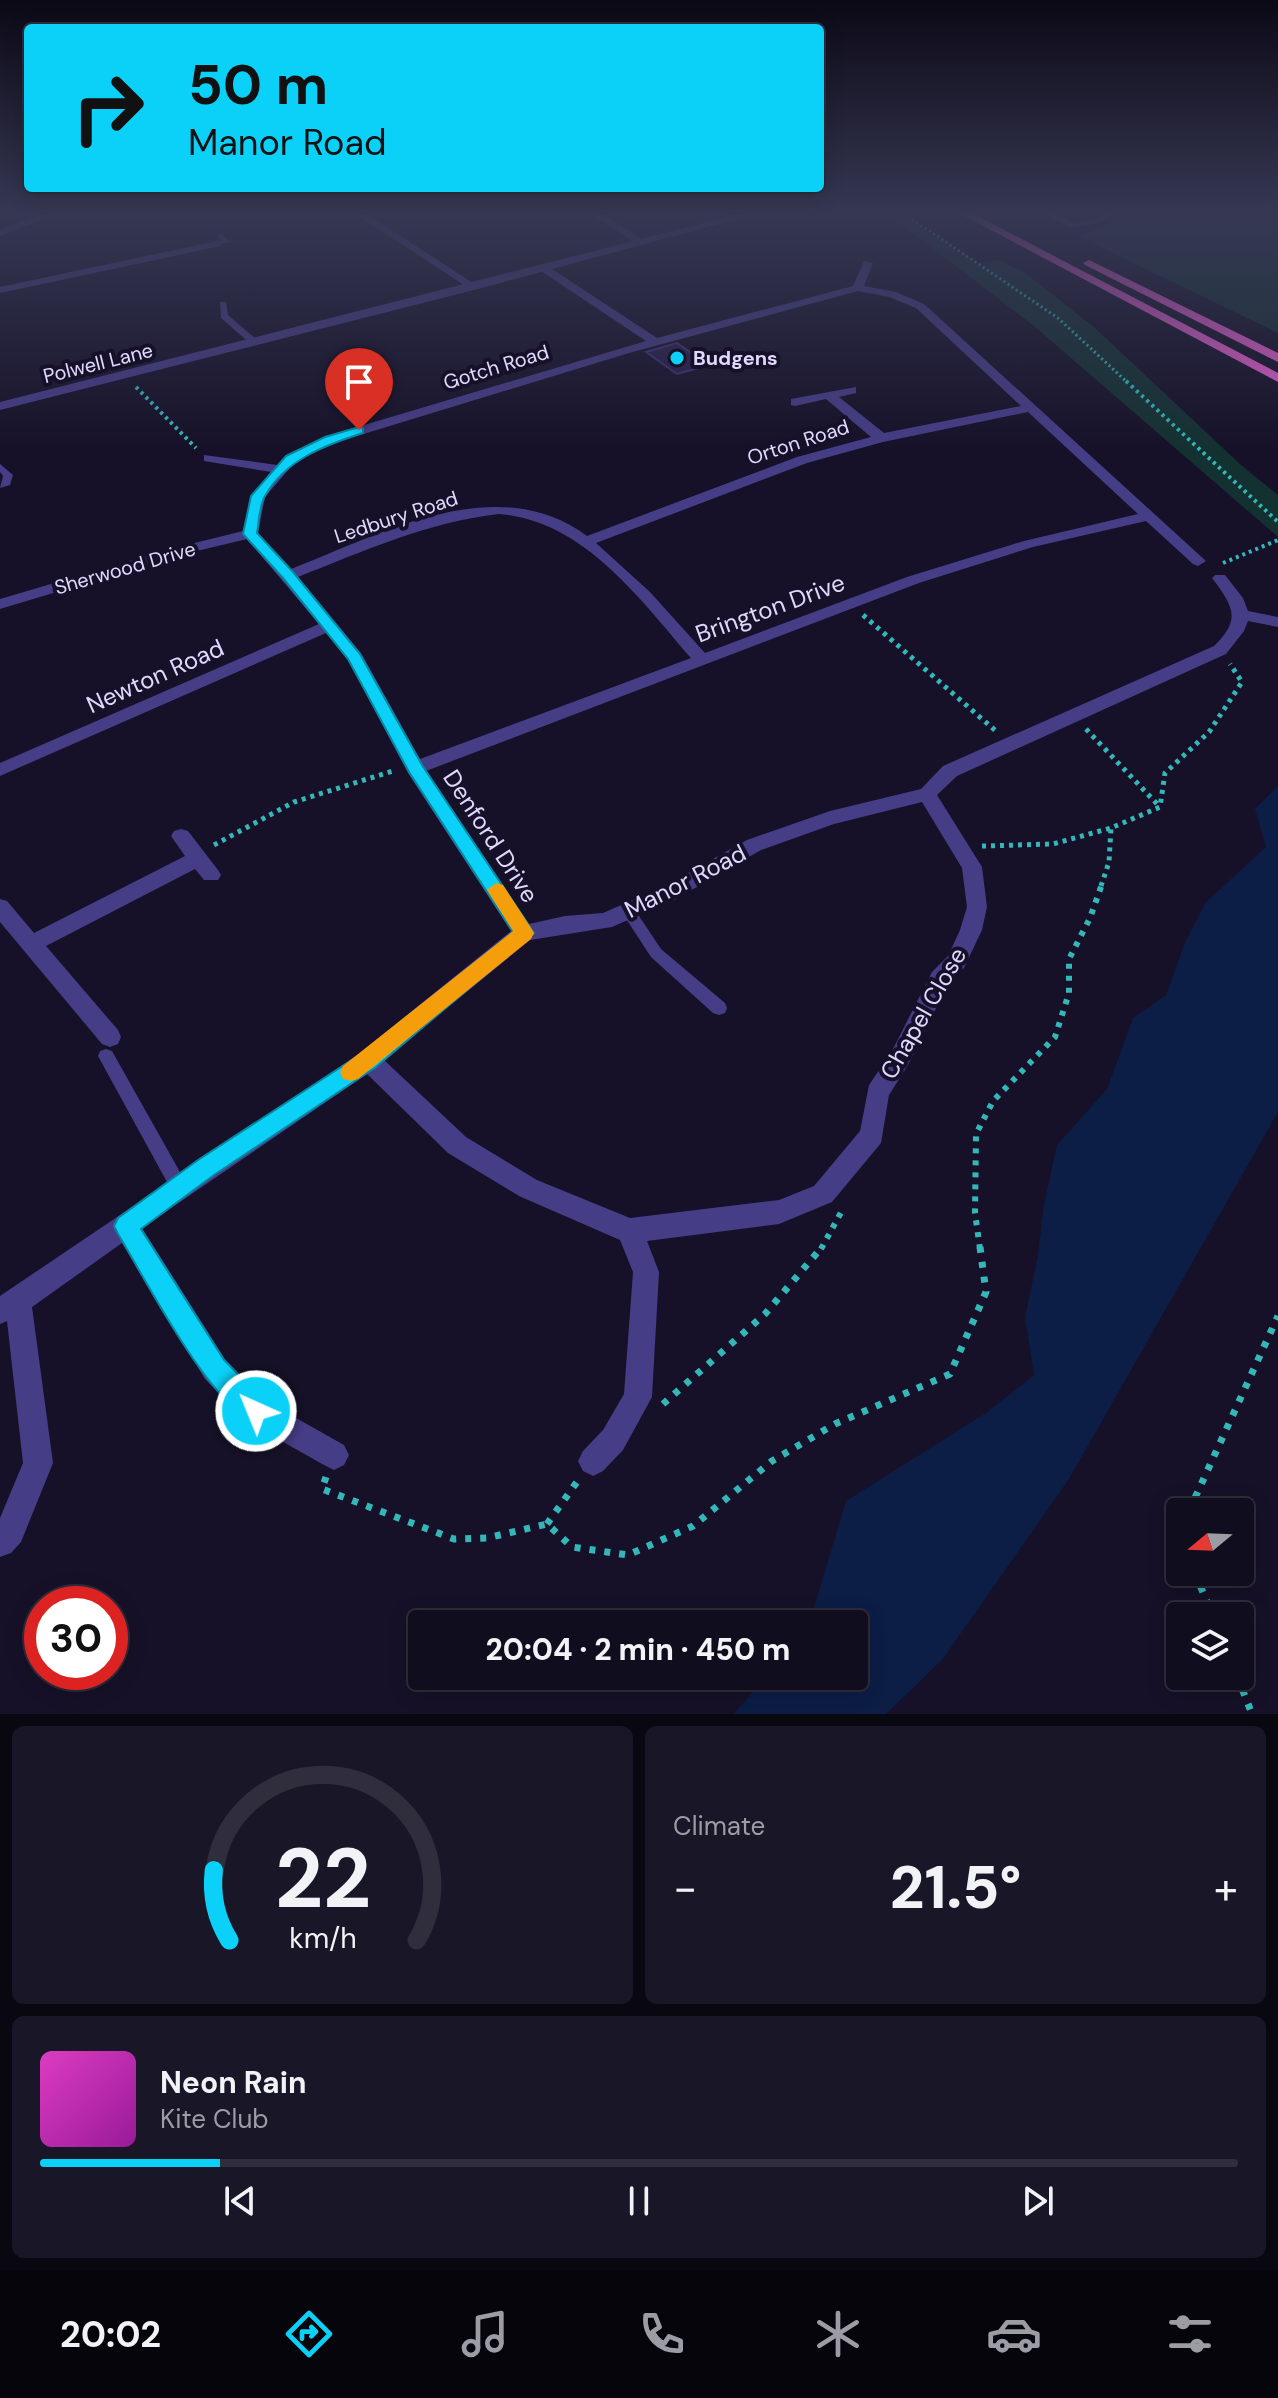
<!DOCTYPE html>
<meta charset="utf-8">
<style>
body{margin:0;font-family:"DM Sans",sans-serif;background:#191627;color:#f1f3f6;height:100vh;display:flex;flex-direction:column;font-size:30px;white-space:nowrap}
*{box-sizing:border-box;margin:0}
p{font-size:26px;color:#9c9ca4}
.icon{flex:none;width:44px;height:44px;fill:none;stroke:currentColor;stroke-width:2;stroke-linecap:round;stroke-linejoin:round}
.map{position:relative;height:1714px;overflow:hidden}
.drawer{display:flex;flex-direction:column;gap:12px;padding:12px;background:#090710;flex:1}
.drawer>*{flex:none}
.guide{position:absolute;left:24px;top:24px;width:800px;height:168px;border-radius:8px;box-shadow:0 4px 20px #0003,0 0 0 2px #302d3c;background:#0bd1f8;color:#111;overflow:hidden}
.needle{width:52px;rotate:251deg}
.controls{position:absolute;left:1166px;top:1498px;display:grid;gap:16px}
.controls a{display:grid;place-items:center;width:88px;height:88px;border-radius:8px;background:#100d1e;box-shadow:0 4px 20px #0003,0 0 0 2px #302d3c;font-size:40px}
.speed{position:absolute;left:24px;top:1586px;display:flex;gap:16px;font-size:40px;font-weight:700;text-align:center}
.speed>*{display:grid;place-content:center;width:104px;height:104px;border-radius:50%;background:#100d1e;box-shadow:0 4px 20px #0003,0 0 0 2px #302d3c;line-height:1}
.speed .limit{border:12px solid #d22;background:#fff;color:#111}
.pin{position:absolute;display:grid;place-items:center;width:68px;height:68px;color:#fff;margin:-82px -34px;border-radius:50% 50% 50% 0;rotate:-45deg;box-shadow:0 0 8px #0007}
.pin .icon{rotate:45deg}
.me{position:absolute;width:88px;margin:-44px;rotate:316deg;stroke-linejoin:round;filter:drop-shadow(0 0 6px #0008)}
.turn{display:flex;align-items:center;gap:28px;height:168px;padding:0 32px;font-size:36px}
.turn .icon{width:104px;height:104px;stroke-width:2.5}
.turn b{display:block;font-size:56px;line-height:68px}
.big{font-size:60px;font-weight:800;line-height:1.1}
.drawer .tile{flex:1;display:flex;flex-direction:column;justify-content:center;gap:12px;min-width:0;padding:0 28px;border-radius:12px;background:#191627}
.drawer .dial{align-items:center;gap:0}
.dial svg{height:208px;overflow:visible;fill:none;stroke:#302d3c;stroke-width:7;stroke-linecap:round;text-anchor:middle}
.dial text{fill:#f1f3f6;stroke:none}
.song{display:flex;align-items:center;gap:24px}
.cover{width:96px;height:96px;border-radius:12px;background:linear-gradient(135deg,hsl(310 70% 55%),hsl(300 70% 35%))}
.played{height:8px;border-radius:4px;background:linear-gradient(90deg,#0bd1f8 15%,#302d3c 15%)}
.keys{display:flex;justify-content:space-around;direction:ltr}
.heat{display:flex;justify-content:space-between;align-items:center;font-size:44px;direction:ltr}
.drawer .tiles{flex:1;display:grid;gap:12px;grid-template-columns:1fr 1fr}
.tile:last-child{grid-column:span 2}
.trip{position:absolute;left:408px;top:1610px;width:460px;height:80px;border-radius:8px;background:#100d1e;box-shadow:0 4px 20px #0003,0 0 0 2px #302d3c;font-weight:800;line-height:80px;text-align:center}
.tabs{display:flex;height:128px;justify-content:space-around;align-items:center;background:#06050c;color:#9c9ca4}
.tabs .icon{width:56px;height:56px}
.tabs .active{color:#0bd1f8}
.tabs b{font-size:36px;color:#f1f3f6}
.map>svg:first-child{display:block}
</style>
<div class="map">
<svg width="1278" height="1714" viewBox="0 0 1278 1714">
<rect width="100%" height="100%" fill="#161128"/>
<!-- green -->
<g fill="#143132">
<path d="M884,211H898L978,263L998,260L1024,272L1095,328L1241,465L1278,495V537L1034,326Z"/>
<path d="M1137,211H1278V333L1079,237Z"/>
</g>
<!-- water -->
<path fill="#0c1d46" d="M1278,786V1112L1069,1479L942,1660L886,1714H734L766,1676H854V1624H809L846,1501L986,1413L1034,1375L1025,1317L1038,1255L1044,1204L1057,1145L1107,1089L1133,1018L1166,995L1186,940L1206,902L1266,847L1255,809Z"/>
<!-- building -->
<path fill="#291d49" stroke="#423074" stroke-width="2" d="M677,343L709,365L677,374L646,352Z"/>
<g fill="none" stroke-linecap="round" stroke-linejoin="round">
<!-- path-far4 -->
<path stroke="#34b7b8" stroke-width="3" stroke-dasharray="2 3" stroke-linecap="butt" d="M900,211L1058,318L1128,383"/>
<!-- path-far3 -->
<g stroke="#34b7b8" stroke-width="4" stroke-dasharray="3 4" stroke-linecap="butt">
<path d="M1126,381L1278,522"/>
<path d="M136,387L196,448"/>
<path d="M1223,563L1278,540"/>
</g>
<!-- path-far2 -->
<g stroke="#34b7b8" stroke-width="5" stroke-dasharray="4 5" stroke-linecap="butt">
<path d="M863,615L997,732"/>
<path d="M1086,729L1159,806"/>
<path d="M214,845L294,802L396,770"/>
<path d="M982,846L1053,844L1111,828"/>
<path d="M1101,886L1109,862L1111,828L1160,807L1165,773L1209,732L1242,682L1230,664"/>
</g>
<!-- path-far1 -->
<g stroke="#34b7b8" stroke-width="6" stroke-dasharray="5 7" stroke-linecap="butt">
<path d="M821,1249L844,1207"/>
<path d="M980,1249L975,1213L976,1134L993,1101L1055,1037L1069,993V959L1090,918L1102,884"/>
</g>
<!-- path -->
<g stroke="#34b7b8" stroke-width="7" stroke-dasharray="6 9" stroke-linecap="butt">
<path d="M663,1404L765,1314L822,1247"/>
<path d="M326,1477L322,1489L454,1539L487,1538L547,1524L572,1547L628,1555L693,1526L772,1461L835,1424L950,1374L986,1292L980,1247"/>
<path d="M1195,1512L1194,1500L1278,1316"/>
<path d="M547,1524L579,1479"/>
<path d="M1199,1572V1583L1213,1616"/>
<path d="M1237,1676L1252,1714"/>
</g>
<!-- service -->
<g fill="#453d86" fill-rule="evenodd">
<path d="M1110,211H1117L1099,223L1072,227L1069,225L1095,220Z"/>
<path d="M222,234L230,242L214,246V242L222,241L218,236Z"/>
<path d="M220,302H226L228,315L257,340V344H251L221,318Z"/>
<path d="M0,464L13,475L10,485L0,488L3,476L0,472Z"/>
<path d="M628,905L633,907L661,949L725,1003L727,1008L725,1013L719,1015L713,1013L651,957L621,911L623,907Z"/>
<path d="M106,1049L112,1051L185,1181L188,1187L185,1193L179,1195L173,1193L98,1056L100,1051Z"/>
</g>
<!-- minor -->
<g fill="#453d86" fill-rule="evenodd">
<path d="M50,211H63L0,236V230Z"/>
<path d="M351,211H362L479,287L470,289Z"/>
<path d="M587,211H598L648,243L639,245Z"/>
<path d="M1040,211H1052L1077,225L1069,227Z"/>
<path d="M217,241L221,242V246L0,293V287Z"/>
<path d="M864,261L873,263L864,286L896,292L924,304L1206,561L1198,566L1193,564L1146,521L1033,547L919,583L426,771L529,924L565,916L603,913L662,887L747,840L830,811L921,789L943,766L1214,646C1242,619 1233,606 1212,578L1215,575H1225L1243,598L1248,611L1278,617V627L1248,621L1244,631L1226,654L957,776L937,795L982,867L987,907L982,930L964,968L948,984L908,1065L889,1095L881,1143L832,1202L779,1224L647,1241L659,1272L652,1397L623,1450L603,1471L593,1476L583,1471L578,1461L583,1451L603,1430L624,1394L633,1272L620,1240L519,1196L448,1153L367,1074L142,1228L225,1359L266,1401L344,1445L349,1455L344,1465L334,1470L324,1465L246,1421L205,1379L122,1243L32,1307L53,1463L21,1542L11,1553L0,1557V1518L23,1463L7,1321L0,1324V1296L360,1053L511,931L408,773L348,659L326,633L0,776V763L319,624L247,539L176,556L0,609V599L166,550L243,531L251,496L271,472L204,461V455L277,465L286,455L324,437L646,341L541,271V267H549L657,338L853,286ZM858,291L889,297L916,308L1021,406L884,433L839,397L856,393V387L791,399V405L795,406L826,399L871,437L797,457L587,536C497,469 381,534 291,569L258,533L265,497L296,461L334,443L629,353ZM1028,412L1138,514L1024,541L907,577L705,653L650,592L596,543L807,463L883,442ZM499,514C583,520 640,599 691,658L420,759L361,653L298,577C364,551 428,522 499,514ZM922,802L962,868L967,907L960,930L948,956L932,972L892,1051L869,1085L860,1131L814,1186L779,1200L630,1218L537,1180L466,1137L384,1060L530,940L612,927L676,899L761,850L834,824Z"/>
<path d="M181,829L188,831L218,870L221,875L218,880H204L195,869L46,946L118,1030L121,1037L118,1044L110,1047L102,1044L0,922V899L7,901L34,933L185,856L171,836L174,831Z"/>
</g>
<!-- tertiary -->
<path fill="#453d86" fill-rule="evenodd" d="M751,211H767L478,289L0,410V402Z"/>
<!-- trunk -->
<g fill="#e35ecb" fill-rule="evenodd">
<path d="M955,211H968L1278,373V382Z"/>
<path d="M1089,260L1278,353V362L1085,265L1083,263Z"/>
</g>
</g>
<!-- sky -->
<linearGradient id="sky" x2="0" y2="1"><stop stop-color="#0c0916"/><stop offset="0.47" stop-color="#363853"/><stop offset="1" stop-color="#363853" stop-opacity="0"/></linearGradient>
<rect width="1278" height="451" fill="url(#sky)"/>
<!-- route -->
<path fill="#0bd1f8" stroke="#0788a1" stroke-width="2" d="M359,427L363,428V433C325,445 285,460 265,496C259,506 259,522 257,533L293,572L360,654L422,765L534,933L376,1067L214,1175L141,1229L224,1360L265,1402L269,1411L265,1420L256,1424C209,1404 146,1280 118,1234L114,1226L118,1218L198,1160L361,1054L513,932L409,772L348,659L283,578L243,534L251,496L286,456L325,437Z"/>
<!-- slow -->
<path fill="#f59e0b" d="M496,883L503,885L531,928L534,933L531,939L358,1079L351,1081L343,1079L340,1072L343,1066L513,931L487,890Z"/>
<!-- markers -->
<circle fill="#0bd1f8" stroke="#161128" stroke-width="3" cx="677" cy="358" r="8"/>
<g text-anchor="middle" dominant-baseline="central" stroke-width="8" stroke-linejoin="round" paint-order="stroke">
<!-- far-poi labels -->
<g font-size="20" font-weight="bold" fill="#e0d9fe" stroke="#161128" text-anchor="start">
<text x="693" y="358">Budgens</text>
</g>
<!-- far-street labels -->
<g font-size="20" fill="#e0d9fe" stroke="#161128">
<text transform="translate(98 363) rotate(-14)">Polwell Lane</text>
<text transform="translate(496 367) rotate(-17)">Gotch Road</text>
<text transform="translate(798 442) rotate(-18)">Orton Road</text>
<text transform="translate(396 517) rotate(-18)">Ledbury Road</text>
<text transform="translate(125 568) rotate(-16)">Sherwood Drive</text>
</g>
<!-- street labels -->
<g font-size="24" fill="#e0d9fe" stroke="#161128">
<text transform="translate(770 608) rotate(-20)">Brington Drive</text>
<text transform="translate(155 676) rotate(-24)">Newton Road</text>
<text transform="translate(491 836) rotate(57)">Denford Drive</text>
<text transform="translate(685 881) rotate(-27)">Manor Road</text>
<text transform="translate(923 1013) rotate(-60)">Chapel Close</text>
</g>
</g>
</svg>
<div class="controls">
<a><svg class="needle" viewBox="-14 -14 28 28"><path d="M0-13l5 13h-10z" fill="#e53935"/><path d="M0 13l5-13h-10z" fill="#9c9ca4"/></svg></a>
<a><svg class="icon" aria-label="layers" viewBox="0 0 24 24"><path d="M12 4l9 5-9 5-9-5zM3 14l9 5 9-5"/></svg></a>
</div>
<div class="speed"><div class="limit">30</div></div>
<div class="pin" style="left:359px;top:430px;background:#d93025"><svg class="icon" aria-label="arrive" viewBox="0 0 24 24"><path d="M6 21V4h12l-3 4 3 4H6"/></svg></div>
<svg class="me" style="left:256px;top:1411px" viewBox="-20 -20 40 40"><circle r="17" fill="#0bd1f8" stroke="#fff" stroke-width="3"/><path d="M0-11L8 9 0 5-8 9z" fill="#fff"/></svg>
<div class="trip">20:04 · 2 min · 450 m</div>
<div class="guide">
<div class="turn"><svg class="icon" aria-label="right" viewBox="0 0 24 24"><path d="M7 20v-9h11M14 6l5 5-5 5"/></svg><div><b>50 m</b>Manor Road</div></div>
</div>
</div>
<section class="drawer">
<div class="tiles">
<div class="tile dial"><svg viewBox="0 0 100 80">
<path d="M14 69A42 42 0 1 1 86 69"/>
<path d="M14 69A42 42 0 0 1 8 42" stroke="#0bd1f8"/>
<text x="50" y="56" font-size="32" font-weight="700">22</text>
<text x="50" y="72" font-size="11">km/h</text>
</svg></div>
<div class="tile"><p>Climate</p>
<div class="heat"><a>−</a><b class="big">21.5°</b><a>+</a></div>
</div>
<div class="tile">
<div class="song"><i class="cover"></i><div><b>Neon Rain</b><p>Kite Club</p></div></div>
<div class="played"></div>
<div class="keys"><svg class="icon" aria-label="previous" viewBox="0 0 24 24"><path d="M18 5L8 12l10 7zM5 5v14"/></svg><svg class="icon" aria-label="pause" viewBox="0 0 24 24"><path d="M8 5v14M16 5v14"/></svg><svg class="icon" aria-label="next" viewBox="0 0 24 24"><path d="M6 5l10 7-10 7zM19 5v14"/></svg></div>
</div>
</div>
</section>
<nav class="tabs">
<b>20:02</b>
<svg class="icon active" aria-label="directions" viewBox="0 0 24 24"><path d="M12 3l9 9-9 9-9-9zM9 14v-3h6M13 9l2 2-2 2"/></svg>
<svg class="icon" aria-label="music" viewBox="0 0 24 24"><path d="M9 18V5l10-2v13"/><circle cx="6" cy="18" r="3"/><circle cx="16" cy="16" r="3"/></svg>
<svg class="icon" aria-label="phone" viewBox="0 0 24 24"><path d="M5 4h4l2 5-3 2q2 4 5 5l2-3 5 2v4C11 20 4 13 5 4z"/></svg>
<svg class="icon" aria-label="climate" viewBox="0 0 24 24"><path d="M12 3v18M4 7l16 10M4 17L20 7"/></svg>
<svg class="icon" aria-label="car" viewBox="0 0 24 24"><path d="M5 17H2v-5l4-1 3-4h7l3 4 3 1v5h-3M9 17h6M6 11h13"/><circle cx="7" cy="17" r="2"/><circle cx="17" cy="17" r="2"/></svg>
<svg class="icon" aria-label="filters" viewBox="0 0 24 24"><path d="M4 7h16M4 17h16"/><circle cx="9" cy="7" r="2"/><circle cx="15" cy="17" r="2"/></svg>
</nav>
